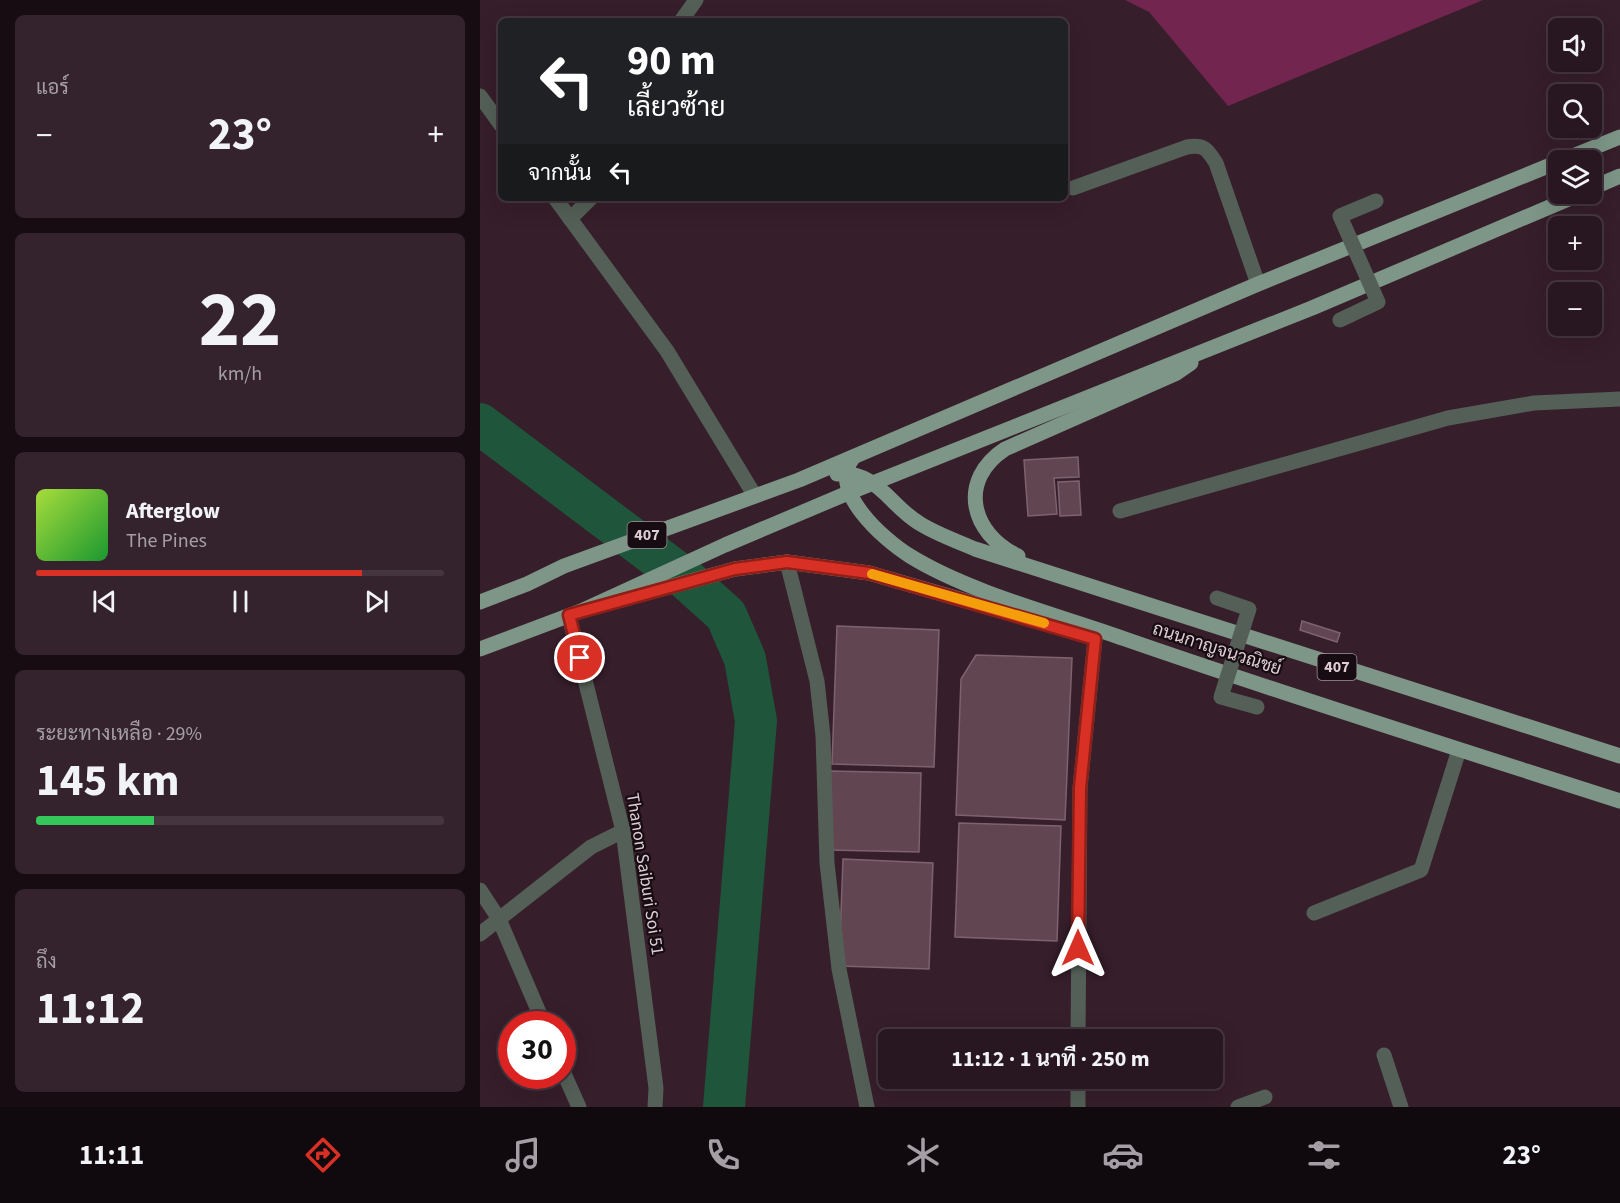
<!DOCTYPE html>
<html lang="th">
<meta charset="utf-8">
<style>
body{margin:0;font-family:"Source Sans 3",Sarabun,sans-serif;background:#34232d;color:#f1f3f6;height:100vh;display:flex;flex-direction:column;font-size:22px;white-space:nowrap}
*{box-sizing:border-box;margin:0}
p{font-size:20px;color:#a59fa5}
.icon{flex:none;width:33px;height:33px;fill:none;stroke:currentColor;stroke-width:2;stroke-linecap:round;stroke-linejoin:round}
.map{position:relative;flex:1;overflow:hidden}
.panel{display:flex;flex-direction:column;gap:15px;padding:15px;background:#160c12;width:480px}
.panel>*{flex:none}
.hud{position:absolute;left:18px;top:18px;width:570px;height:183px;border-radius:9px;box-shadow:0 6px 24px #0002,0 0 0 2px #44353e;background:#202124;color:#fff;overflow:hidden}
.fabs{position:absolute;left:1068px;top:18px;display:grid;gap:12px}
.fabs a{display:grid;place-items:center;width:54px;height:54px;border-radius:9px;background:#281620;box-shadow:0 6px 24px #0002,0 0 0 2px #44353e;font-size:30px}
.speed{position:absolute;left:18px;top:1011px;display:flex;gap:12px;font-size:30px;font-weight:700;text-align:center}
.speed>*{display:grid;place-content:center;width:78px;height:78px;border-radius:50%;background:#281620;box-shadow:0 6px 24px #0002,0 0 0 2px #44353e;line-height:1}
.speed .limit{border:9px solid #d22;background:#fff;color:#111}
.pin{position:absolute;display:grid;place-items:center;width:51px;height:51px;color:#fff;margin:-26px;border:3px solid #fff;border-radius:50%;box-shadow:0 2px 6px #0007}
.me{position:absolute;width:66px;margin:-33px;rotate:0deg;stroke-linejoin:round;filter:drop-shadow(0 0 4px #0008)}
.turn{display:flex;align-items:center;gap:21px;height:126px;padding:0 30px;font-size:27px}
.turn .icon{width:78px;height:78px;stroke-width:2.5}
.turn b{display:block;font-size:42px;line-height:51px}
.then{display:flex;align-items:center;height:57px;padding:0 30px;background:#0003;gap:12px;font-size:22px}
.big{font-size:45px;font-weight:700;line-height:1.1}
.panel .widget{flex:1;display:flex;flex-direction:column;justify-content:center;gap:9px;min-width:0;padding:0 21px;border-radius:9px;background:#34232d}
.panel .dial{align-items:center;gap:0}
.dial b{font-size:78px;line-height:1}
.song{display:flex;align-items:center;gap:18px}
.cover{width:72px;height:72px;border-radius:9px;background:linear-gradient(135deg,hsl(80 70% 55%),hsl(130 70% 35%))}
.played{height:6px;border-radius:3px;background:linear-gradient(90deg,#d93025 80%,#44353e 80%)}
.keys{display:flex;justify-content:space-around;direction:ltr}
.heat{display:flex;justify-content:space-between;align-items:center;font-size:33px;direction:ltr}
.charge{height:9px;border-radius:4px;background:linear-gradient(90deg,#34c759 29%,#44353e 0)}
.trip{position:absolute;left:398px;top:1029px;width:345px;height:60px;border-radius:9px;background:#281620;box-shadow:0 6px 24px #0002,0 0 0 2px #44353e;font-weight:700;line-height:60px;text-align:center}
.tabs{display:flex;height:96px;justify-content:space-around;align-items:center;background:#10090d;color:#a59fa5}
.tabs .icon{width:42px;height:42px}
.tabs .current{color:#d93025}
.tabs b{font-size:27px;color:#f1f3f6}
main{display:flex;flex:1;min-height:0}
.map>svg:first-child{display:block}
</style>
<main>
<section class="panel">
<div class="widget"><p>แอร์</p>
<div class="heat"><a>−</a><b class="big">23°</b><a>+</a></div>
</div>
<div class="widget dial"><b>22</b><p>km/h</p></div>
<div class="widget">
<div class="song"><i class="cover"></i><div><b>Afterglow</b><p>The Pines</p></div></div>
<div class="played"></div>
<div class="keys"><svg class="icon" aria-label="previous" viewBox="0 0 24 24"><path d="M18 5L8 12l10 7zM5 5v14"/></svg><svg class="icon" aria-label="pause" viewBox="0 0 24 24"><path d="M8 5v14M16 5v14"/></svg><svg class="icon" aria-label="next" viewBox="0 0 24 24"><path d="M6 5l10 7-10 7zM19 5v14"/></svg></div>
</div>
<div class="widget"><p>ระยะทางเหลือ · 29%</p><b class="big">145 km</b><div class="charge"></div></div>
<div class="widget"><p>ถึง</p><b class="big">11:12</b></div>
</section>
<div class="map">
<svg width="1140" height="1107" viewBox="0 0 1140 1107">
<rect width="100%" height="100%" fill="#361e2a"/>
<!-- green -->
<path fill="#71254f" d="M645,0H1003L748,106L669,12Z"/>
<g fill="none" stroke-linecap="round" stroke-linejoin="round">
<!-- river -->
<path stroke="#1f553a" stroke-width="42" d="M0,424L206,579L246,615L265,659L276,721L244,1107"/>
</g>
<!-- building -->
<g fill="#614652" stroke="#7e626f" stroke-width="1.5">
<path d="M598,457L599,477L574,478L577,514L548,516L544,460Z"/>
<path d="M599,481L601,515L580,516L578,482Z"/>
<path d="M822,621L860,633L857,642L820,630Z"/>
<path d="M357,626L459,630L454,767L352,764Z"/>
<path d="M496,655L592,658L585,820L476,815L481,679Z"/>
<path d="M350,771L441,773L439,852L348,850Z"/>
<path d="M479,823L581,826L577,941L475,937Z"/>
<path d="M363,859L453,863L449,969L359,966Z"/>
</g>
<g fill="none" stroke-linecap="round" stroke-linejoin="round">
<!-- minor -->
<g stroke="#535f57" stroke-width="15">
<path d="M201,21L216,0"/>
<path d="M0,96L21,125"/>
<path d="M593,188L707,147C724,144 727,149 736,163L778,284"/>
<path d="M75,198L187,351L275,496"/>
<path d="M90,219L111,198"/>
<path d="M640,511L968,418L1054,403L1140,399"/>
<path d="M307,562L337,681L343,736L347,863L359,969L387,1107"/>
<path d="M89,616L143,831L176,1088L175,1107"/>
<path d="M0,890L19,919L64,1024"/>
<path d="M834,913L941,870L979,750"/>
<path d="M0,934L111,847L143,831"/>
<path d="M598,1040L600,788L615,639"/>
<path d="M904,1055L921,1107"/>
<path d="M82,1069L99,1107"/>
<path d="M598,1107V1078"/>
<path d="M758,1107L785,1097"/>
</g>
<!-- major -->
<g stroke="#7d9687" stroke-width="15">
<path d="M1083,160L1140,137"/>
<path d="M1112,188L1140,176"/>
<path d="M373,458C347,490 404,540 430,556C490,593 578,615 645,639C809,696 975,748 1140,801"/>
<path d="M357,474C398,471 409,505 439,523C456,534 477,541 495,549L1140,756"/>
<path d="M538,556C490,533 478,480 525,449L695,374L711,363"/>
<path d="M141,600L255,569L307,562L389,573L604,635"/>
<path d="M0,602L47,584L84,566L319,480L778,284L1078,162"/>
<path d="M0,649L101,611L245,545L368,493L832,308L1100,194"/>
</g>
<!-- minor-bridge -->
<g stroke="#535f57" stroke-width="15">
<path d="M860,320L898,302L860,216L896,201"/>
<path d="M737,598L769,609L741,697L777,707"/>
</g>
</g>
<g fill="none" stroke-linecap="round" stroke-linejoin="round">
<defs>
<path id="route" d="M100,658L89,615L255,569L307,562L389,573L615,639L600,788L598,948"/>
</defs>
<!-- route casing -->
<use href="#route" stroke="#8d1f18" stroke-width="15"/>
<!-- route -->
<use href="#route" stroke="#d93025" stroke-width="10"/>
<!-- slow -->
<path stroke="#f59e0b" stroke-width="10" d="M392,574L564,623"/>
</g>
<g text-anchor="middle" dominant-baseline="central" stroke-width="4.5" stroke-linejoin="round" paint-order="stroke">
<!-- shield labels -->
<g fill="#170c11" stroke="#a2939a" stroke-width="1.5">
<rect x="147.5" y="522" width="39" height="26" rx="4.5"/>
<rect x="837.5" y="654" width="39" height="26" rx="4.5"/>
</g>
<g font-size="16" font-weight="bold" fill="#decdd4">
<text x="167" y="535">407</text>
<text x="857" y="667">407</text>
</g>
<!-- street labels -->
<g font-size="18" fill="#decdd4" stroke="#170c11">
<text transform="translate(737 649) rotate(18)">ถนนกาญจนวณิชย์</text>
<text transform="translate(165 874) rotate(81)">Thanon Saiburi Soi 51</text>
</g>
</g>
</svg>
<div class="fabs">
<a><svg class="icon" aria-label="sound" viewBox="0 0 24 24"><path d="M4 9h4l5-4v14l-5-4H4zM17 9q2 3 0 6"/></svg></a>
<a><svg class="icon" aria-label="search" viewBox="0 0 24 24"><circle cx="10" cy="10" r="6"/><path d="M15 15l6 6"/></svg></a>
<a><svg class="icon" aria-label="layers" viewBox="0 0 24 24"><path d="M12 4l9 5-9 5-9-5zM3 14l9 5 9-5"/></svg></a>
<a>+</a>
<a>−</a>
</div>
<div class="speed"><div class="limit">30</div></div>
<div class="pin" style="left:100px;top:658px;background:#d93025"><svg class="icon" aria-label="arrive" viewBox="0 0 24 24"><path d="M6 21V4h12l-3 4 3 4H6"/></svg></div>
<svg class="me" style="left:598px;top:948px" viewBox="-20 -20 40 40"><path d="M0-17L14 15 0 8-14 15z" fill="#d93025" stroke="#fff" stroke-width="4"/></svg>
<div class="trip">11:12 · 1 นาที · 250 m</div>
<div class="hud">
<div class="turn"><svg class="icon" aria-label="left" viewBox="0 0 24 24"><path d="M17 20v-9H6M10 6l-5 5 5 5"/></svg><div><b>90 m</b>เลี้ยวซ้าย</div></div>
<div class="then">จากนั้น<svg class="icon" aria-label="left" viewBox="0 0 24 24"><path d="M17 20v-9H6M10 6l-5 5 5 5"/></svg></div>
</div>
</div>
</main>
<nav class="tabs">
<b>11:11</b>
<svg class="icon current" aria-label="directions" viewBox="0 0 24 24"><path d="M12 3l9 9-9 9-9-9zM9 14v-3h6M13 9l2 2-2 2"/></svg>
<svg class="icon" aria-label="music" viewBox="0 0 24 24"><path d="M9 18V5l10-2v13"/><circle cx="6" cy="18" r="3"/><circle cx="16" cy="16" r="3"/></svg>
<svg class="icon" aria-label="phone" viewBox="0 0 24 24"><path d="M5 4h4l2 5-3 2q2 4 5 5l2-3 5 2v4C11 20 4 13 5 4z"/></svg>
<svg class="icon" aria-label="climate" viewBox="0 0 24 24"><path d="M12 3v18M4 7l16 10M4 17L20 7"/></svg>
<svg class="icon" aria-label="car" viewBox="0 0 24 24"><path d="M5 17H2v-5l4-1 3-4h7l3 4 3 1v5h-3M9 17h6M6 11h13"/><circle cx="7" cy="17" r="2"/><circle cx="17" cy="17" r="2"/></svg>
<svg class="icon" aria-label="filters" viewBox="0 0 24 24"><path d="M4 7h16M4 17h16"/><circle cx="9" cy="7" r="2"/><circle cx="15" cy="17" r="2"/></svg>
<b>23°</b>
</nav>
